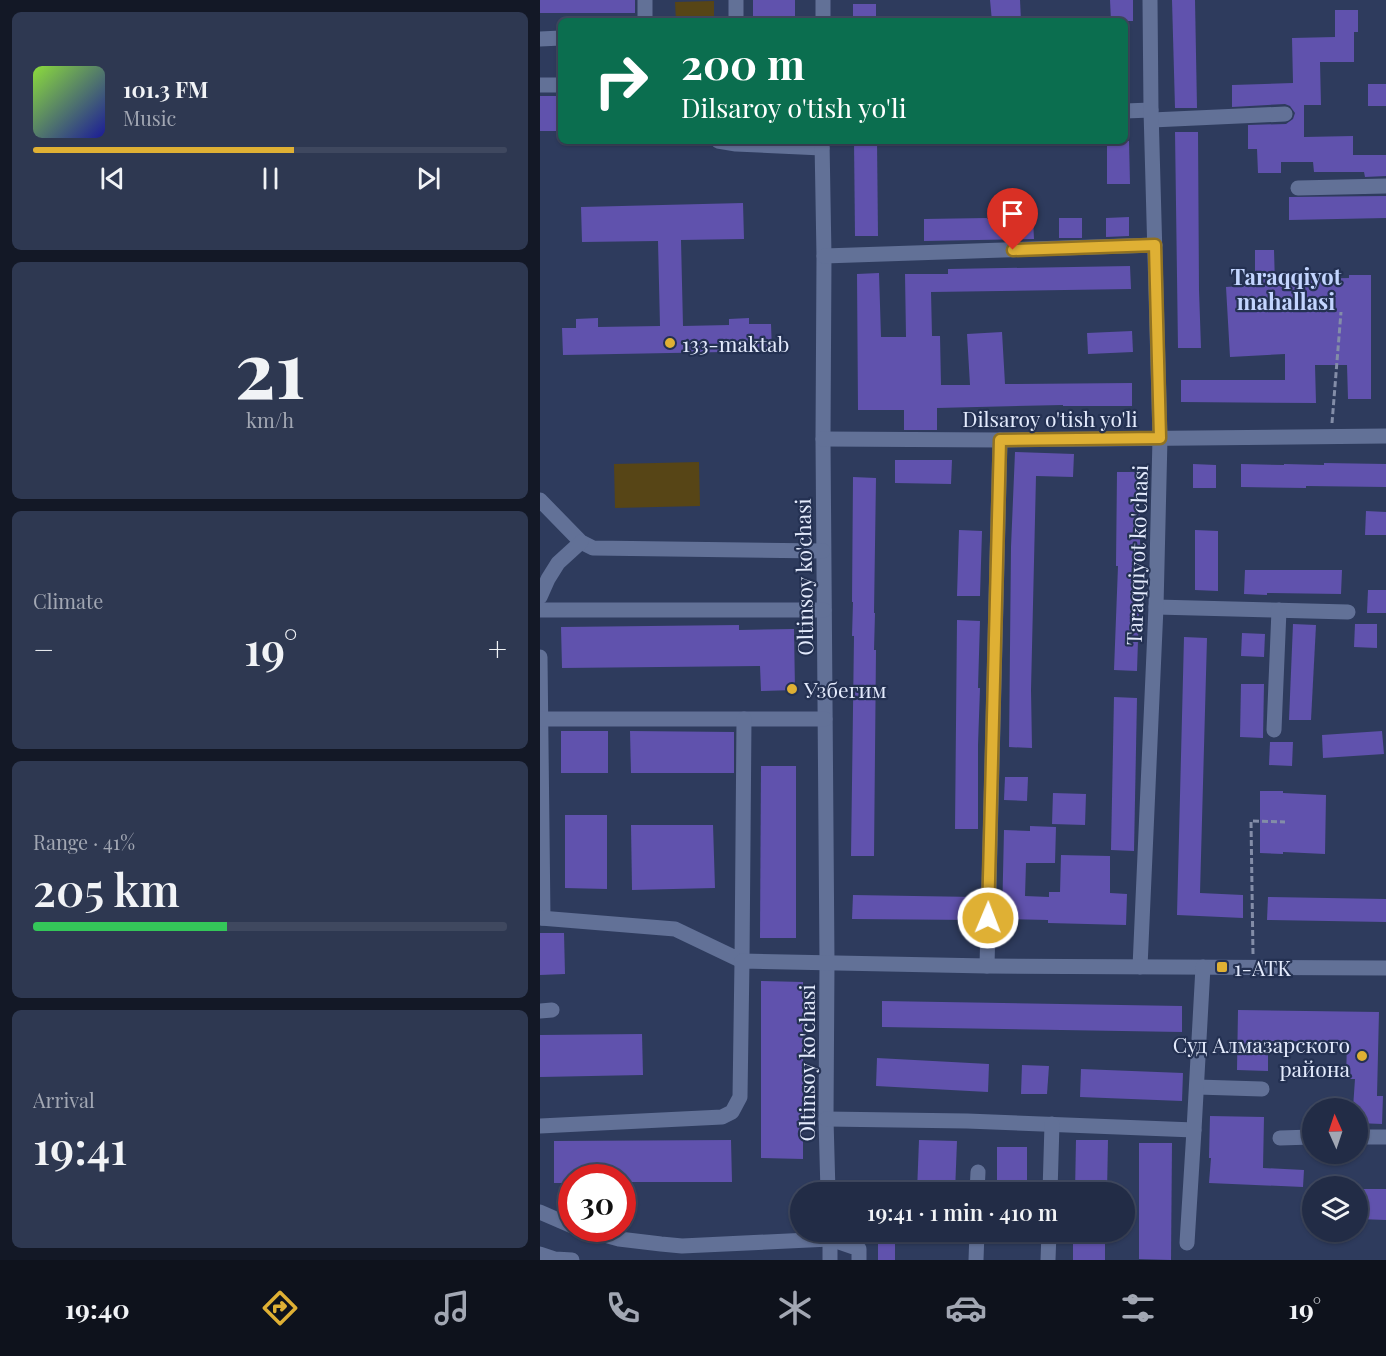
<!DOCTYPE html>
<meta charset="utf-8">
<style>
body{margin:0;font-family:"Playfair Display",serif;background:#2e3851;color:#f1f3f6;height:100vh;display:flex;flex-direction:column;font-size:22px;white-space:nowrap}
*{box-sizing:border-box;margin:0}
p{font-size:20px;color:#a2a7b3}
.icon{flex:none;width:33px;height:33px;fill:none;stroke:currentColor;stroke-width:2;stroke-linecap:round;stroke-linejoin:round}
.map{position:relative;flex:1;overflow:hidden}
.panel{display:flex;flex-direction:column;gap:12px;padding:12px;background:#131826;width:540px}
.panel>*{flex:none}
.guide{position:absolute;left:18px;top:18px;width:570px;height:126px;border-radius:9px;box-shadow:0 2px 4px #0004,0 0 0 2px #3f485f;background:#0b6e4f;color:#fff;overflow:hidden}
.needle{width:39px;rotate:357deg}
.buttons{position:absolute;left:762px;top:1098px;display:grid;gap:12px}
.buttons a{display:grid;place-items:center;width:66px;height:66px;border-radius:50%;background:#222c46;box-shadow:0 2px 4px #0004,0 0 0 2px #3f485f;font-size:30px}
.speed{position:absolute;left:18px;top:1164px;display:flex;gap:12px;font-size:30px;font-weight:700;text-align:center}
.speed>*{display:grid;place-content:center;width:78px;height:78px;border-radius:50%;background:#222c46;box-shadow:0 2px 4px #0004,0 0 0 2px #3f485f;line-height:1}
.speed .limit{border:9px solid #d22;background:#fff;color:#111}
.pin{position:absolute;display:grid;place-items:center;width:51px;height:51px;color:#fff;margin:-62px -26px;border-radius:50% 50% 50% 0;rotate:-45deg;box-shadow:0 0 6px #0007}
.pin .icon{rotate:45deg}
.me{position:absolute;width:66px;margin:-33px;rotate:1deg;stroke-linejoin:round;filter:drop-shadow(0 0 4px #0008)}
.turn{display:flex;align-items:center;gap:21px;height:126px;padding:0 24px;font-size:27px}
.turn .icon{width:78px;height:78px;stroke-width:2.5}
.turn b{display:block;font-size:42px;line-height:51px}
.big{font-size:45px;font-weight:600;line-height:1.1}
.panel .tile{flex:1;display:flex;flex-direction:column;justify-content:center;gap:9px;min-width:0;padding:0 21px;border-radius:9px;background:#2e3851}
.panel .dial{align-items:center;gap:0}
.dial b{font-size:78px;line-height:1}
.song{display:flex;align-items:center;gap:18px}
.cover{width:72px;height:72px;border-radius:9px;background:linear-gradient(135deg,hsl(90 70% 55%),hsl(240 70% 35%))}
.played{height:6px;border-radius:3px;background:linear-gradient(90deg,#dfb034 55%,#3f485f 55%)}
.keys{display:flex;justify-content:space-around;direction:ltr}
.heat{display:flex;justify-content:space-between;align-items:center;font-size:33px;direction:ltr}
.charge{height:9px;border-radius:4px;background:linear-gradient(90deg,#34c759 41%,#3f485f 0)}
.trip{position:absolute;left:250px;top:1182px;width:345px;height:60px;border-radius:30px;background:#222c46;box-shadow:0 2px 4px #0004,0 0 0 2px #3f485f;font-weight:600;line-height:60px;text-align:center}
.tabs{display:flex;height:96px;justify-content:space-around;align-items:center;background:#0e121c;color:#a2a7b3}
.tabs .icon{width:42px;height:42px}
.tabs .selected{color:#dfb034}
.tabs b{font-size:27px;color:#f1f3f6}
main{display:flex;flex:1;min-height:0}
.map>svg:first-child{display:block}
</style>
<main>
<section class="panel">
<div class="tile">
<div class="song"><i class="cover"></i><div><b>101.3 FM</b><p>Music</p></div></div>
<div class="played"></div>
<div class="keys"><svg class="icon" aria-label="previous" viewBox="0 0 24 24"><path d="M18 5L8 12l10 7zM5 5v14"/></svg><svg class="icon" aria-label="pause" viewBox="0 0 24 24"><path d="M8 5v14M16 5v14"/></svg><svg class="icon" aria-label="next" viewBox="0 0 24 24"><path d="M6 5l10 7-10 7zM19 5v14"/></svg></div>
</div>
<div class="tile dial"><b>21</b><p>km/h</p></div>
<div class="tile"><p>Climate</p>
<div class="heat"><a>−</a><b class="big">19°</b><a>+</a></div>
</div>
<div class="tile"><p>Range · 41%</p><b class="big">205 km</b><div class="charge"></div></div>
<div class="tile"><p>Arrival</p><b class="big">19:41</b></div>
</section>
<div class="map">
<svg width="846" height="1260" viewBox="0 0 846 1260">
<rect width="100%" height="100%" fill="#2e3b5d"/>
<!-- green -->
<g fill="#574516">
<path d="M174,1V21H136L135,2Z"/>
<path d="M159,462L160,506L75,508L74,464Z"/>
</g>
<!-- building -->
<g fill="#6052ad">
<rect x="0" y="0" width="95" height="13"/>
<rect x="213" y="0" width="42" height="21"/>
<path d="M450,0H480L481,21H452Z"/>
<path d="M570,0H593V21H571Z"/>
<path d="M632,0H655L657,108H635Z"/>
<rect x="313" y="4" width="23" height="17"/>
<path d="M795,10H818V32H814V62H780L781,105H764V137L813,136V155H846V176L825,177L824,172H774L773,162H741V173H718L717,149H708V125L746,124L753,119L755,113L750,106L745,104L692,107V85L753,83L752,38L795,37Z"/>
<rect x="828" y="84" width="18" height="22"/>
<rect x="0" y="96" width="21" height="35"/>
<path d="M635,132H658L659,290L661,348H638Z"/>
<path d="M314,141H337L338,236H315Z"/>
<path d="M567,141H589L590,184H567Z"/>
<path d="M846,196V218L749,220V197Z"/>
<path d="M203,203L204,239L141,240L143,326L189,325V319L209,318V324H231L232,351L23,355L22,328H36V319L58,318V327L120,326L118,241L42,242L41,207Z"/>
<path d="M589,217V236L566,237V218Z"/>
<path d="M447,218V219H493L494,239L384,241V219Z"/>
<rect x="519" y="218" width="23" height="20"/>
<path d="M715,250H734L735,284L765,283V279L809,278V275H831V399H808L807,365H775L776,403L641,402V380H745V354L690,357L686,287L715,285Z"/>
<path d="M590,266L591,289L391,292L392,336H400L401,385H430L427,334L462,332L465,384L592,383V406H523V405L397,408V430H364V410H318L317,274L339,273L341,337H366L365,274H408V269Z"/>
<path d="M592,331L593,352L548,354L547,333Z"/>
<path d="M475,452L534,454L533,477L496,476L491,690L492,748L469,747L471,547Z"/>
<path d="M355,460H412L411,484L355,483Z"/>
<path d="M784,463L846,464V487L766,486V488L701,487V464L744,465V464L784,465Z"/>
<path d="M653,464L676,465V488H653Z"/>
<path d="M577,472H600V580L597,671L574,670L578,566H576Z"/>
<path d="M313,477L336,478L334,613H335L334,650H336L334,856H311L314,636H312L313,602H312Z"/>
<path d="M826,511L846,512V535H825Z"/>
<path d="M419,530L442,531L440,596H417Z"/>
<path d="M655,530L678,531V591L655,590Z"/>
<path d="M705,570H802L801,594L727,593V595L704,594Z"/>
<path d="M828,590H846V613H827Z"/>
<path d="M417,620L440,621L438,688H440L438,745V829H415Z"/>
<path d="M753,624L776,625L771,720H749Z"/>
<path d="M815,624H837V648L814,647Z"/>
<path d="M199,625V630L254,629L255,690L221,691L220,666L22,668L21,627Z"/>
<path d="M702,633L725,634L724,657L701,656Z"/>
<path d="M644,637L667,638L660,893L703,895V918L637,915Z"/>
<path d="M701,684H724L723,738L700,737Z"/>
<path d="M574,697L597,698L594,851L571,850Z"/>
<rect x="21" y="731" width="47" height="42"/>
<path d="M90,731L194,732V773H91Z"/>
<path d="M842,731L844,754L783,758L782,735Z"/>
<path d="M730,742H753L752,766L729,765Z"/>
<path d="M221,766H256V938H220Z"/>
<path d="M465,777H488L487,801L464,800Z"/>
<path d="M720,791H743V793L786,795L785,854L743,852V854L720,853Z"/>
<path d="M513,793L546,794L545,825L512,824Z"/>
<path d="M25,815H67V889L25,888Z"/>
<path d="M91,825H173L175,888L92,890Z"/>
<path d="M490,826L516,827L515,863H486L485,896L509,897V892H520L521,855L570,856V893L587,894L586,925L508,923V920L462,919L464,830L490,831Z"/>
<path d="M313,895L436,897L435,920L312,919Z"/>
<path d="M728,897L846,899V922L727,920Z"/>
<path d="M0,933H24L25,974L0,975Z"/>
<path d="M221,981L263,982V1159L221,1158Z"/>
<path d="M342,1001L642,1006V1032L342,1027Z"/>
<path d="M698,1010L839,1012L837,1096H843L842,1124L818,1123V1108H813L815,1079H806L807,1042L728,1041V1071L697,1070Z"/>
<path d="M102,1034L103,1075L0,1077V1035Z"/>
<path d="M337,1058L449,1064L448,1092L336,1086Z"/>
<path d="M482,1065L509,1066L507,1094H481Z"/>
<path d="M541,1069L643,1073L642,1101L540,1097Z"/>
<path d="M670,1116L724,1117L723,1168L764,1170L763,1187L669,1183L671,1158H669Z"/>
<path d="M191,1140L192,1182H82V1178H32V1183H14V1141Z"/>
<path d="M379,1140L417,1141L415,1192H377Z"/>
<path d="M536,1140H568L567,1192H535Z"/>
<path d="M599,1143H632L631,1260L599,1259Z"/>
<rect x="457" y="1147" width="30" height="45"/>
<path d="M820,1189H846V1220L819,1219Z"/>
<path d="M355,1239V1260H338V1240Z"/>
<path d="M533,1240L565,1241V1260H533Z"/>
</g>
<g fill="none" stroke-linecap="round" stroke-linejoin="round">
<!-- path -->
<g stroke="#838da8" stroke-width="3" stroke-dasharray="6 3" stroke-linecap="butt">
<path d="M792,423L801,312"/>
<path d="M713,954L711,821L745,822"/>
</g>
<!-- minor -->
<g stroke="#627197" stroke-width="15">
<path d="M105,0V21"/>
<path d="M196,21V0"/>
<path d="M283,21V0"/>
<path d="M0,39L21,38"/>
<path d="M0,85H21"/>
<path d="M585,111L611,110"/>
<path d="M612,120L745,114"/>
<path d="M178,141L196,144L282,148"/>
<path d="M282,141L284,256L283,439L287,963L286,1119L288,1192"/>
<path d="M758,188L846,186"/>
<path d="M284,256L615,245"/>
<path d="M283,439L460,440L846,436"/>
<path d="M0,500L41,542L53,548L283,551"/>
<path d="M0,597L8,579L18,563L41,542"/>
<path d="M616,607L808,612"/>
<path d="M0,610H284"/>
<path d="M0,657L3,918"/>
<path d="M1,719H285"/>
<path d="M734,730L739,610"/>
<path d="M0,918L135,929L202,961L204,719"/>
<path d="M447,966L460,440"/>
<path d="M600,967L616,607L620,438L611,110L610,0"/>
<path d="M0,1011L12,1010"/>
<path d="M657,1087L722,1089"/>
<path d="M286,1119L427,1121L654,1130"/>
<path d="M0,1126L182,1117L192,1112L200,1097L202,961L447,966L846,968"/>
<path d="M818,1137H846"/>
<path d="M740,1138L772,1137"/>
<path d="M288,1188H337"/>
<path d="M437,1192L438,1172"/>
<path d="M510,1192L512,1124"/>
<path d="M0,1212L32,1226"/>
<path d="M39,1228L79,1239L121,1244L142,1246L290,1239L319,1249V1260"/>
<path d="M290,1232V1260"/>
<path d="M647,1243L654,1130L663,967"/>
<path d="M0,1254L15,1259L32,1260"/>
<path d="M436,1260L437,1232"/>
<path d="M508,1260L509,1232"/>
</g>
</g>
<g fill="none" stroke-linecap="round" stroke-linejoin="round">
<defs>
<path id="route" d="M448,918L460,440L620,438L615,245L473,250"/>
</defs>
<!-- route casing -->
<use href="#route" stroke="#917222" stroke-width="15"/>
<!-- route -->
<use href="#route" stroke="#dfb034" stroke-width="10"/>
</g>
<!-- markers -->
<g fill="#dfb034" stroke="#243152" stroke-width="2">
<circle cx="130" cy="343" r="6"/>
<circle cx="252" cy="689" r="6"/>
<rect x="676" y="961" width="12" height="12" rx="3"/>
<circle cx="822" cy="1056" r="6"/>
</g>
<g text-anchor="middle" dominant-baseline="central" stroke-width="4.5" stroke-linejoin="round" paint-order="stroke">
<!-- poi labels -->
<g font-size="21" fill="#e3eafc" stroke="#243152" text-anchor="start">
<text x="142" y="343">133-maktab</text>
<text x="264" y="689">Узбегим</text>
<text x="694" y="967">1-ATK</text>
<text x="810" y="1044" text-anchor="end">Суд Алмазарского<tspan x="810" dy="24">района</tspan></text>
</g>
<!-- street labels -->
<g font-size="21" fill="#e3eafc" stroke="#243152">
<text x="510" y="418">Dilsaroy o'tish yo'li</text>
<text transform="translate(596 555) rotate(-88)">Taraqqiyot ko'chasi</text>
<text transform="translate(263 577) rotate(-91)">Oltinsoy ko'chasi</text>
<text transform="translate(266 1063) rotate(-90)">Oltinsoy ko'chasi</text>
</g>
<!-- neighbourhood labels -->
<g font-size="22" font-weight="bold" fill="#c3d5ff" stroke="#243152">
<text x="746" y="276">Taraqqiyot<tspan x="746" dy="25">mahallasi</tspan></text>
</g>
</g>
</svg>
<div class="buttons">
<a><svg class="needle" viewBox="-14 -14 28 28"><path d="M0-13l5 13h-10z" fill="#e53935"/><path d="M0 13l5-13h-10z" fill="#a2a7b3"/></svg></a>
<a><svg class="icon" aria-label="layers" viewBox="0 0 24 24"><path d="M12 4l9 5-9 5-9-5zM3 14l9 5 9-5"/></svg></a>
</div>
<div class="speed"><div class="limit">30</div></div>
<div class="pin" style="left:473px;top:250px;background:#d93025"><svg class="icon" aria-label="arrive" viewBox="0 0 24 24"><path d="M6 21V4h12l-3 4 3 4H6"/></svg></div>
<svg class="me" style="left:448px;top:918px" viewBox="-20 -20 40 40"><circle r="17" fill="#dfb034" stroke="#fff" stroke-width="3"/><path d="M0-11L8 9 0 5-8 9z" fill="#fff"/></svg>
<div class="trip">19:41 · 1 min · 410 m</div>
<div class="guide">
<div class="turn"><svg class="icon" aria-label="right" viewBox="0 0 24 24"><path d="M7 20v-9h11M14 6l5 5-5 5"/></svg><div><b>200 m</b>Dilsaroy o'tish yo'li</div></div>
</div>
</div>
</main>
<nav class="tabs">
<b>19:40</b>
<svg class="icon selected" aria-label="directions" viewBox="0 0 24 24"><path d="M12 3l9 9-9 9-9-9zM9 14v-3h6M13 9l2 2-2 2"/></svg>
<svg class="icon" aria-label="music" viewBox="0 0 24 24"><path d="M9 18V5l10-2v13"/><circle cx="6" cy="18" r="3"/><circle cx="16" cy="16" r="3"/></svg>
<svg class="icon" aria-label="phone" viewBox="0 0 24 24"><path d="M5 4h4l2 5-3 2q2 4 5 5l2-3 5 2v4C11 20 4 13 5 4z"/></svg>
<svg class="icon" aria-label="climate" viewBox="0 0 24 24"><path d="M12 3v18M4 7l16 10M4 17L20 7"/></svg>
<svg class="icon" aria-label="car" viewBox="0 0 24 24"><path d="M5 17H2v-5l4-1 3-4h7l3 4 3 1v5h-3M9 17h6M6 11h13"/><circle cx="7" cy="17" r="2"/><circle cx="17" cy="17" r="2"/></svg>
<svg class="icon" aria-label="filters" viewBox="0 0 24 24"><path d="M4 7h16M4 17h16"/><circle cx="9" cy="7" r="2"/><circle cx="15" cy="17" r="2"/></svg>
<b>19°</b>
</nav>
